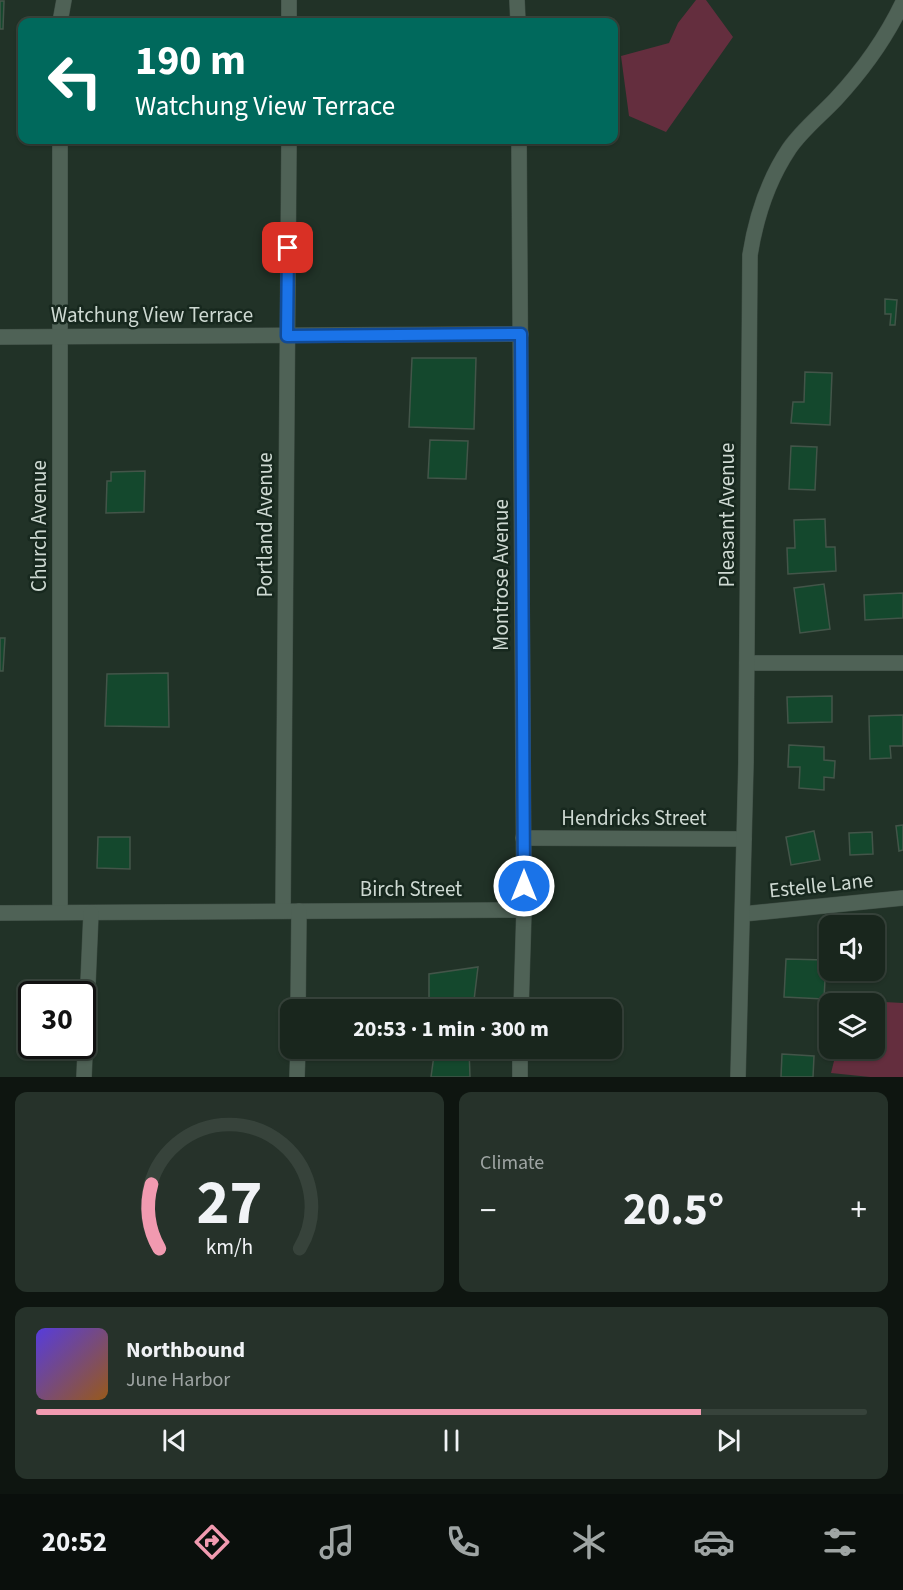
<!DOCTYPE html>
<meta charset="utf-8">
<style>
body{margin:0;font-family:"Source Sans 3",sans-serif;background:#26322a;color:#f1f3f6;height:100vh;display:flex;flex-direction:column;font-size:22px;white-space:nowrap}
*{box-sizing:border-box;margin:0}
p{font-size:20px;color:#9fa5a4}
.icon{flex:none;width:33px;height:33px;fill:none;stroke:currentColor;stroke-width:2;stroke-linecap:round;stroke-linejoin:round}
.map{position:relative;height:1077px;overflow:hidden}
.panel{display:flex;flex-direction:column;gap:15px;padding:15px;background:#0e1510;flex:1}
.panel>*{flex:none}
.guide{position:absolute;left:18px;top:18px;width:600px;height:126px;border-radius:12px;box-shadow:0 2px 4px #0004,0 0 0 2px #37433b;background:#00695c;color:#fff;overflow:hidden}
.controls{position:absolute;left:819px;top:915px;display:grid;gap:12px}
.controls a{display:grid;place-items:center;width:66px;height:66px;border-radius:12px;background:#19261d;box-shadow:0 2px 4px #0004,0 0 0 2px #37433b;font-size:30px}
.speed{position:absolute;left:18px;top:981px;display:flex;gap:12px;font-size:30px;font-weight:700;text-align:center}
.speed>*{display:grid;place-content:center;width:78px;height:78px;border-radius:50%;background:#19261d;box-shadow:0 2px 4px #0004,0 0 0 2px #37433b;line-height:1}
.speed .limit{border:3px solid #111;border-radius:9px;background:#fff;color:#111}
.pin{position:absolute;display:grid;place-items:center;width:51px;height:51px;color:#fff;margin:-26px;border-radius:12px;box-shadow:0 3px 9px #0006}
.me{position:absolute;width:66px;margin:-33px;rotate:0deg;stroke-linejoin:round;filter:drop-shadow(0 0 4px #0008)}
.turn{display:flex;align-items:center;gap:21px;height:126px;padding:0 18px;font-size:27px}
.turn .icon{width:78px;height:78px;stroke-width:2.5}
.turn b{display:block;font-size:42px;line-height:51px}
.big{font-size:45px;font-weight:700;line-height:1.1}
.panel .card{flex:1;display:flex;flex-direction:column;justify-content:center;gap:9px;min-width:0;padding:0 21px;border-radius:12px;background:#26322a}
.panel .dial{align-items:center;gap:0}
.dial svg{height:156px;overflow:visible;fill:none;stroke:#37433b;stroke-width:7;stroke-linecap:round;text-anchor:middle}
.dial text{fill:#f1f3f6;stroke:none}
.song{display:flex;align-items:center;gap:18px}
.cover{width:72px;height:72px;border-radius:9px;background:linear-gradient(135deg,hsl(250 70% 55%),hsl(30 70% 35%))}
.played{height:6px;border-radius:3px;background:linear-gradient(90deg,#f19ab0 80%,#37433b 80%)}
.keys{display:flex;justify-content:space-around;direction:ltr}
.heat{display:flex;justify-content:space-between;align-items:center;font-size:33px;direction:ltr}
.panel .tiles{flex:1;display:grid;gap:15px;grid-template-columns:1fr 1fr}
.card:last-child{grid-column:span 2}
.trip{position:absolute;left:280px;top:999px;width:342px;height:60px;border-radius:12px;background:#19261d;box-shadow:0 2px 4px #0004,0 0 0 2px #37433b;font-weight:700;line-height:60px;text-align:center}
.menu{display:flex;height:96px;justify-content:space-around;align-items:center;background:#0a0f0c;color:#9fa5a4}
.menu .icon{width:42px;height:42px}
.menu .selected{color:#f19ab0}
.menu b{font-size:27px;color:#f1f3f6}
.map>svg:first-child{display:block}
</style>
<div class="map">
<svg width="903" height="1077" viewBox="0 0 903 1077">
<rect width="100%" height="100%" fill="#213227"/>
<!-- green -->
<g fill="#642e3e">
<path d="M696,0H706L733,37L666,132L629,116L621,56L669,43L678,23Z"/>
<path d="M847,1000L903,1003V1077H870L831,1073L837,1049L874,1048V1004L846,1003Z"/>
</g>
<!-- building -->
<g fill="#14482d" stroke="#435549" stroke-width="1.5">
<path d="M0,1H4L3,29H0Z"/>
<path d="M885,299L897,300L895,325H890L891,314H885Z"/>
<path d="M412,358H476L474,429L409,427Z"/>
<path d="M805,372L832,373L830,425L791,423L793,402H804Z"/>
<path d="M430,440L468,441L466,479L428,478Z"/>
<path d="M791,446L817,447L815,490L789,489Z"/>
<path d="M145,471L144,512L106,513L107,481H111V472Z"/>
<path d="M825,519L826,547H835L836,571L788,574L787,548H795L794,520Z"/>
<path d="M824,584L830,629L800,633L794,588Z"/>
<path d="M903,593V618L865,620L864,595Z"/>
<path d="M0,638H5L3,671H0Z"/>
<path d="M168,673L169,727L105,726L107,674Z"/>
<path d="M832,696V722L788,723L787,697Z"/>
<path d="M903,715V746H890L891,758L870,759L869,716Z"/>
<path d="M789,745L824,747V760L835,761L834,778L824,777V790L799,788L800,767H788Z"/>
<path d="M903,825V850L899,851L896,826Z"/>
<path d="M814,831L820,860L791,865L786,837Z"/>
<path d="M872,832L873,854L850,855L849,833Z"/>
<path d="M98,837H130V869L97,868Z"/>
<path d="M786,959L826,960L824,999L784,997Z"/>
<path d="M478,967L474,1000H429V974Z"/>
<path d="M840,970H872V979H839Z"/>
<path d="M435,1048H469L470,1077H431Z"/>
<path d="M782,1054L814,1056L813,1077H781Z"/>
</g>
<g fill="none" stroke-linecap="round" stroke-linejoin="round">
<defs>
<g id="street">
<path d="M517,0L518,22"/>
<path d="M60,22L64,0"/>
<path d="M289,22V0"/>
<path d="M60,140V912"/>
<path d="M519,140L524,910L521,1010"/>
<path d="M0,337L521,334"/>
<path d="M747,663H903"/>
<path d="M523,838L744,839"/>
<path d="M283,911L289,140"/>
<path d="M0,913L524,910"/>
<path d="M743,914L903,898"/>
<path d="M298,1010L299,911"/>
<path d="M84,1077L91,913"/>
<path d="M297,1077L298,1048"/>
<path d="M520,1077V1048"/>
<path d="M738,1077L746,762L750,255C756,217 767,182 789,149C802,130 820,116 836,99C863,70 886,38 903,2"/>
</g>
</defs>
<!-- street casing -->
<use href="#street" stroke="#404f46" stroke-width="16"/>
<!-- street -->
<use href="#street" stroke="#4f6256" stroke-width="15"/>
</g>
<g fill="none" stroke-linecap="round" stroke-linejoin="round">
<defs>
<path id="route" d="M288,248L287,336L521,334L524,886"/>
</defs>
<!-- route casing -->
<use href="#route" stroke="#114b97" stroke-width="15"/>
<!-- route -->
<use href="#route" stroke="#1a73e8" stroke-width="10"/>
</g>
<g text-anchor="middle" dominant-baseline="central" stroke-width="5" stroke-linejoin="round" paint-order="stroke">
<!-- street labels -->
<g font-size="21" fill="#ced9d2" stroke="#17281e">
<text x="152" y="315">Watchung View Terrace</text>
<text transform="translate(727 515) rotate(-90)">Pleasant Avenue</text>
<text transform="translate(265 525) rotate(-90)">Portland Avenue</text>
<text transform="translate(39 526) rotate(-90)">Church Avenue</text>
<text transform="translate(501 575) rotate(-90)">Montrose Avenue</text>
<text x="634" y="818">Hendricks Street</text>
<text transform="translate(821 885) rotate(-6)">Estelle Lane</text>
<text x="411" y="889">Birch Street</text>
</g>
</g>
</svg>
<div class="controls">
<a><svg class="icon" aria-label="sound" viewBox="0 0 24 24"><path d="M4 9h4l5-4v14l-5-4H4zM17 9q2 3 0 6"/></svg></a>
<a><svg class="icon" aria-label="layers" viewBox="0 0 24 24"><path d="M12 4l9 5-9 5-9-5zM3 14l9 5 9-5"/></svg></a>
</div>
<div class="speed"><div class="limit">30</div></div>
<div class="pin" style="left:288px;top:248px;background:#d93025"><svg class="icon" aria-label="arrive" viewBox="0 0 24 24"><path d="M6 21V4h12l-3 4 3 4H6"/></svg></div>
<svg class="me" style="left:524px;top:886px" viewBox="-20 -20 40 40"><circle r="17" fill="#1a73e8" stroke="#fff" stroke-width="3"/><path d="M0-11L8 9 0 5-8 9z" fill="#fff"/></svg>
<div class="trip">20:53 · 1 min · 300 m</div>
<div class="guide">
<div class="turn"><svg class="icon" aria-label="left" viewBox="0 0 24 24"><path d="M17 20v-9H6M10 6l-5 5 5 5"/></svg><div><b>190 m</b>Watchung View Terrace</div></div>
</div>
</div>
<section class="panel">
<div class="tiles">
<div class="card dial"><svg viewBox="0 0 100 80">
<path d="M14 69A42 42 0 1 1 86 69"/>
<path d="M14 69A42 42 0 0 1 10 36" stroke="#f19ab0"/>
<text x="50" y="56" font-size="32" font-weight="700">27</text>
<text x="50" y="72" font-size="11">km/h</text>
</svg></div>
<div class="card"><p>Climate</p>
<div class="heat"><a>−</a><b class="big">20.5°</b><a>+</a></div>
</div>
<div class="card">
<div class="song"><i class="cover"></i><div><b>Northbound</b><p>June Harbor</p></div></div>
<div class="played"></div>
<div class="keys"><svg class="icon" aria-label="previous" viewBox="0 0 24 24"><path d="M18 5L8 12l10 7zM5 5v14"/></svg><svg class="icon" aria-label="pause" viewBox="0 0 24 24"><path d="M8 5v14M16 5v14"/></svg><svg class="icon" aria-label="next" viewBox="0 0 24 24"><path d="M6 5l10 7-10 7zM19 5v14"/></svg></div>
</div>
</div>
</section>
<nav class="menu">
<b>20:52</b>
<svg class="icon selected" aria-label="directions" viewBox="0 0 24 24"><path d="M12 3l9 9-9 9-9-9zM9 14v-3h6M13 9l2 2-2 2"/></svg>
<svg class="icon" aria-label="music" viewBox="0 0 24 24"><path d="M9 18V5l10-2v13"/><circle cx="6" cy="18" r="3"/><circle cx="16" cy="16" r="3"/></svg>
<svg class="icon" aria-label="phone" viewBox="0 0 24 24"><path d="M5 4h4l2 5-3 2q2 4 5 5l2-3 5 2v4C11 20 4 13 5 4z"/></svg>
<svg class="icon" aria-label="climate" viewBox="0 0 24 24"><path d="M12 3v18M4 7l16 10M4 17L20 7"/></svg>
<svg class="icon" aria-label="car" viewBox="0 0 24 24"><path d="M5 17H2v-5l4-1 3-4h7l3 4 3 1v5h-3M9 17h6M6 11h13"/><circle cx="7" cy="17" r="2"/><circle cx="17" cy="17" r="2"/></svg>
<svg class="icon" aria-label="filters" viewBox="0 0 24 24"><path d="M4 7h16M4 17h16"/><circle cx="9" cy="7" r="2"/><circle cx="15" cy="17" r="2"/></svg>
</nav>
